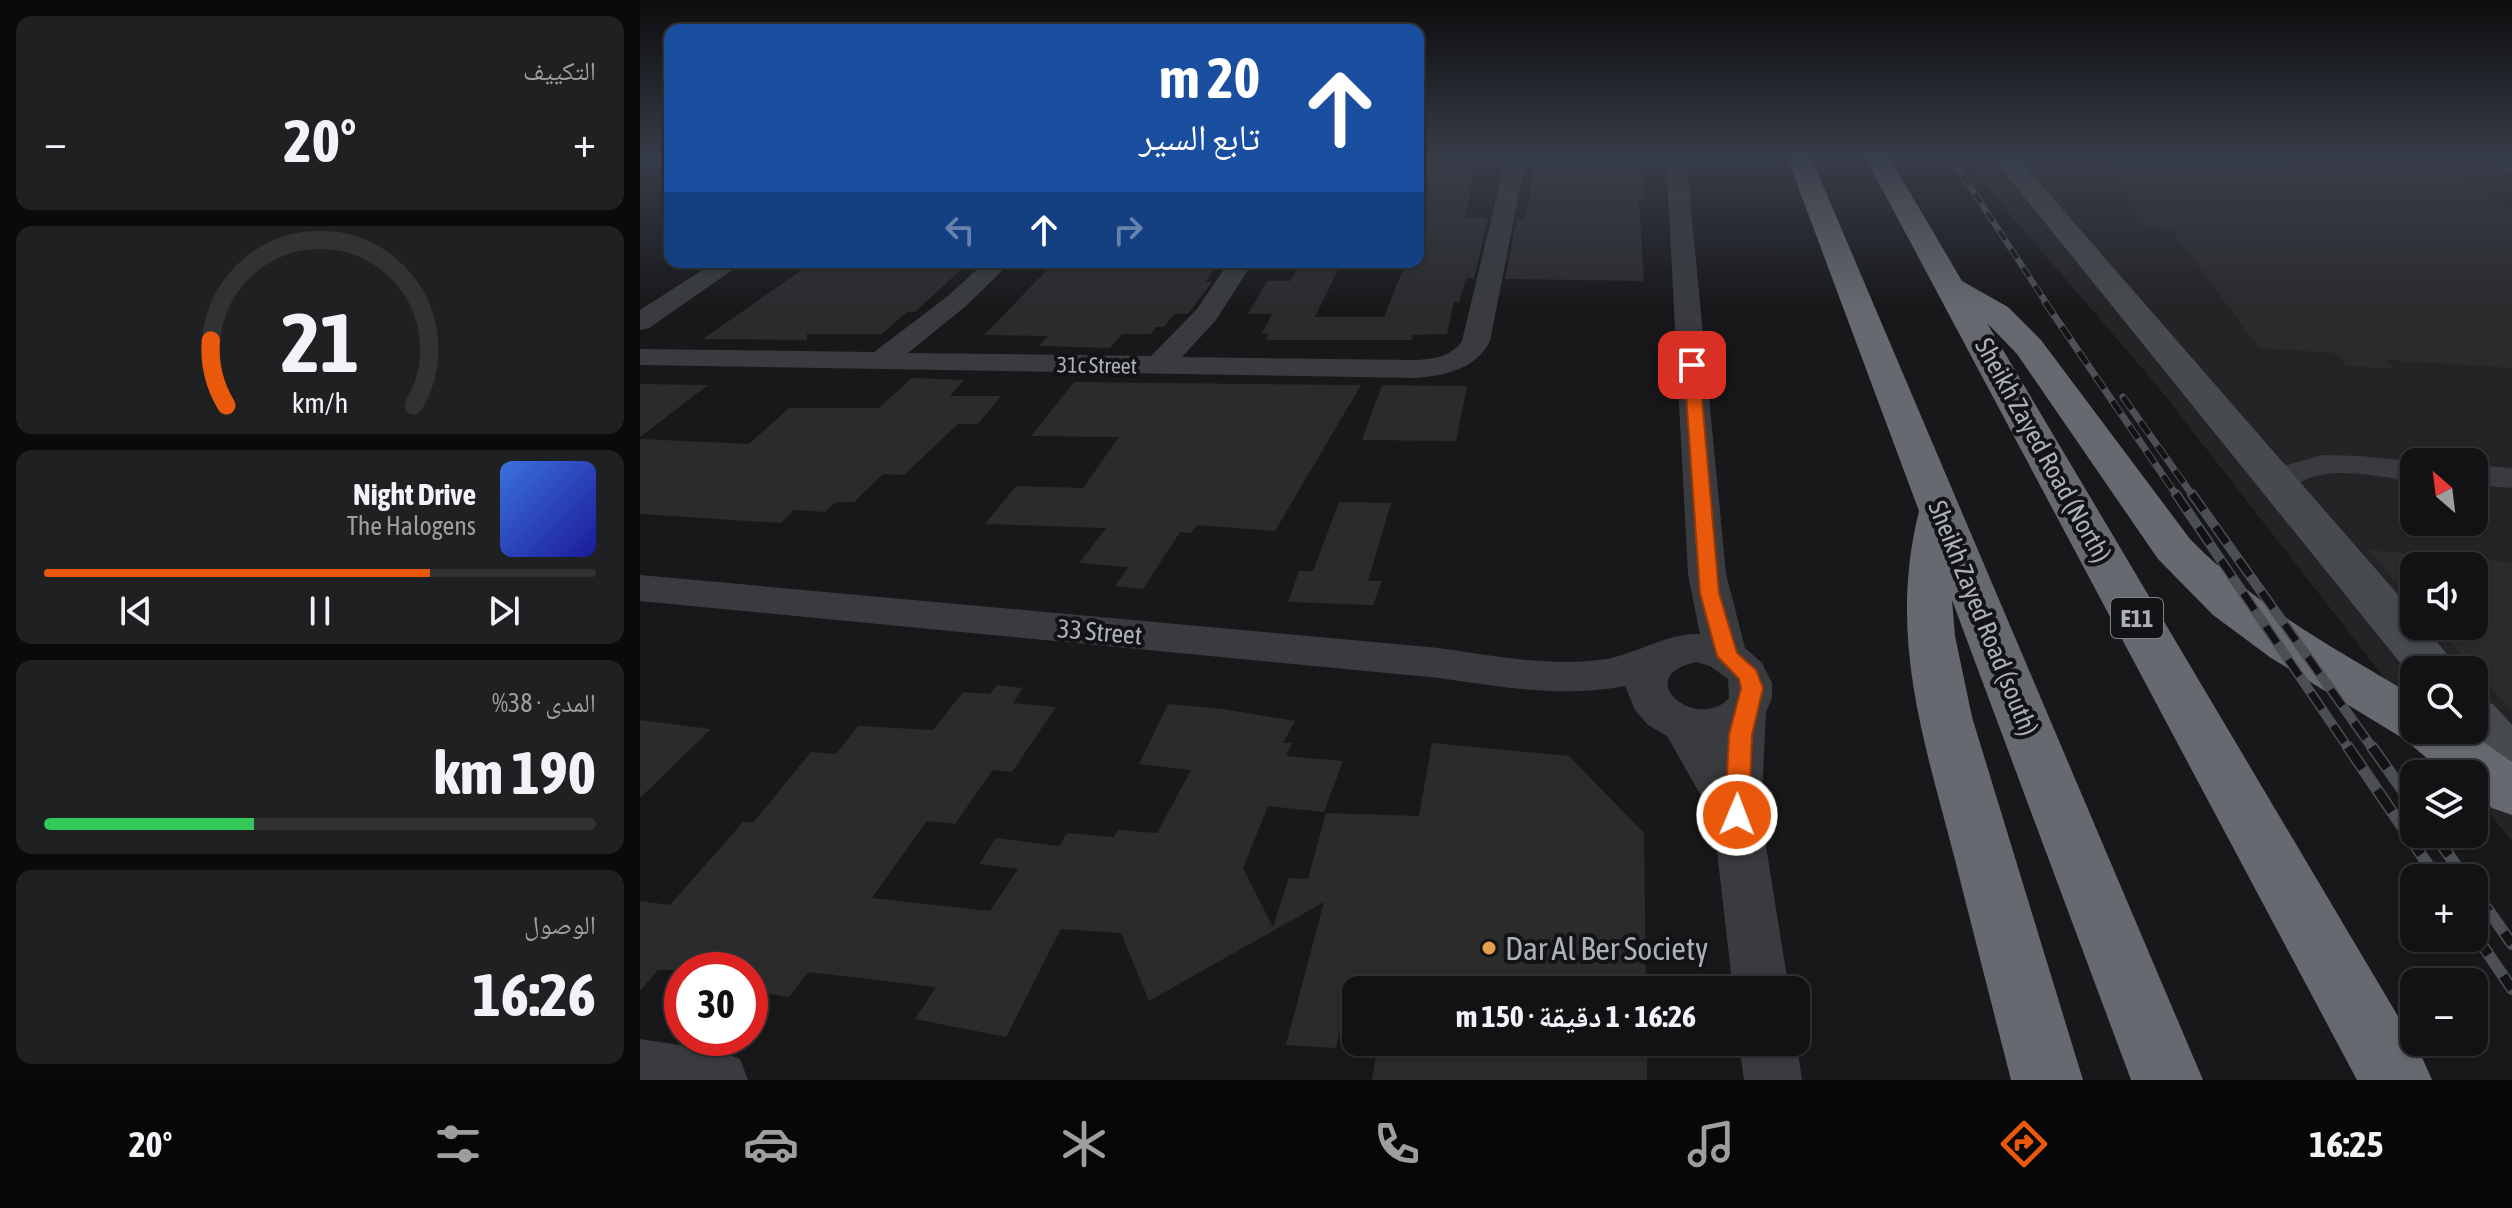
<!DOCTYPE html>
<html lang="ar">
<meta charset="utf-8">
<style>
body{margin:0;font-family:"Asap Condensed","Noto Naskh Arabic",sans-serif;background:#1f2022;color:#f1f3f6;direction:rtl;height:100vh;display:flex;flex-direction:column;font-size:30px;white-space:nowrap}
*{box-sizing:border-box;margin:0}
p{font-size:26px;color:#9c9ea0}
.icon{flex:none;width:44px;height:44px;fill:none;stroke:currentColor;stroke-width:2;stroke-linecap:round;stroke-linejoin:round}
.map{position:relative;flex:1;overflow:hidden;direction:ltr}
.details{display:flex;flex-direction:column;gap:16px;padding:16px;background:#0a0a0b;width:640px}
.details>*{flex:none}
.top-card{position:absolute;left:24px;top:24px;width:760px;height:244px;border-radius:16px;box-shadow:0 2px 6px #0004,0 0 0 2px #313234;direction:rtl;background:#1a4fa0;color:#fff;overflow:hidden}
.needle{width:52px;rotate:332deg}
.tools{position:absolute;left:1760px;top:448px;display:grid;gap:16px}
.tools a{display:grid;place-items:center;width:88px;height:88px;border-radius:16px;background:#121214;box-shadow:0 2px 6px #0004,0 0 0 2px #313234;font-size:40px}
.speed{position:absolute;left:24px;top:952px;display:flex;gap:16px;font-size:40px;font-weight:700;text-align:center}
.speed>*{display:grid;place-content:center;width:104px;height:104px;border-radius:50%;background:#121214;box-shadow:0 2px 6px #0004,0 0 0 2px #313234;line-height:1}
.speed .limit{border:12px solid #d22;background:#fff;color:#111}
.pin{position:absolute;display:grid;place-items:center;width:68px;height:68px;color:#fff;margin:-34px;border-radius:16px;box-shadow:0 4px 12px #0006}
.me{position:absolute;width:88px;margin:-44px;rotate:1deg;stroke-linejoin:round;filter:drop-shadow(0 0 6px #0008)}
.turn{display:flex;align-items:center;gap:28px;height:168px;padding:0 32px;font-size:36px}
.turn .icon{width:104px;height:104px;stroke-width:2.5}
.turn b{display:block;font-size:56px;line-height:68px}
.lanes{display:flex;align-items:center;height:76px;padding:0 32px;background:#0003;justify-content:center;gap:40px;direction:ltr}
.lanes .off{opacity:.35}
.big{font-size:60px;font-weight:700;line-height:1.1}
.details .tile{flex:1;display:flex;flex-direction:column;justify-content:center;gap:12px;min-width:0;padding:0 28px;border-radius:16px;background:#1f2022}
.details .dial{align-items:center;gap:0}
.dial svg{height:208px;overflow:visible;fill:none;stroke:#313234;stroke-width:7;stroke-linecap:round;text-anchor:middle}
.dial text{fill:#f1f3f6;stroke:none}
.song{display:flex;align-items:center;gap:24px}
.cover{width:96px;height:96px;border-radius:12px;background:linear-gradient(135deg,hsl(220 70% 55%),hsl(240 70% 35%))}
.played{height:8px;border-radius:4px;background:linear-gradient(90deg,#ea580c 70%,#313234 70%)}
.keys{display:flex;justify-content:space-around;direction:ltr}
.heat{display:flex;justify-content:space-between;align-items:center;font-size:44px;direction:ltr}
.charge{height:12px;border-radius:6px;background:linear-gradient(90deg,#34c759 38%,#313234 0)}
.trip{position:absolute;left:702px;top:976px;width:468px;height:80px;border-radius:16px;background:#121214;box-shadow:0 2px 6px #0004,0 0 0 2px #313234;font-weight:700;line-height:80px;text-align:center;direction:rtl}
.tab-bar{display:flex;height:128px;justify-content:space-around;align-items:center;background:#070708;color:#9c9ea0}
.tab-bar .icon{width:56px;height:56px}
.tab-bar .selected{color:#ea580c}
.tab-bar b{font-size:36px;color:#f1f3f6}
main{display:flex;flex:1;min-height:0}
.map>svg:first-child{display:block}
</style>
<main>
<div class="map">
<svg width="1872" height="1080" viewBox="0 0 1872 1080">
<rect width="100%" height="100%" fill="#18181a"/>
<!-- built -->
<path fill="#242427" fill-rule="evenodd" d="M1321,157H1872V842L1834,793V670H1774V716L1519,388ZM1774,462H1834V522H1774ZM1774,566H1834V626H1774Z"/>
<!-- building -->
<g fill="#2b2b2e">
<path d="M788,157H837L825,217L848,218L834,278H826L819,302H814L807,334L773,335L772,340H626L629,334H622L632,314H608L627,281H650L661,262H702L675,317H744L766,262H778V189Z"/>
<path d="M895,157H998L997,173H1003L1005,200H999L1004,281L865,279L877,218H884L888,204Z"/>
<path d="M1457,157L1798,159L1872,212V368L1746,360L1755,369L1706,366L1695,353L1619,348L1531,229L1508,227Z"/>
<path d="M173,262H329L275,312H267L242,334H167V340L63,339Z"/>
<path d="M415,262H580L565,282H572L548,314H534L524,327H516L511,334H482L470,348L399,346L408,336L344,335Z"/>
<path d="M272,378L324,380L310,396H361L338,424H318L264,475L243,474L214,502H196L185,512L154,510L141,523L0,514V439L109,444L149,408H239Z"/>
<path d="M434,382L610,384L721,385L635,531L557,525L551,533L540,532L503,589L475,586L488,567L439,563L466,528L345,524L376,486L443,488L479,437L391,436Z"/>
<path d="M0,384L68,385L0,437Z"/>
<path d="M742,385L827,386L816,441L722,440Z"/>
<path d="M699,502L751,503L728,581H742L733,605L648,602L659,571H673Z"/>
<path d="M1728,550L1774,554V602Z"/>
<path d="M1834,559L1872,562V712L1796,626H1834Z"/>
<path d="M357,685L383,688L373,703L416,707L372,772L353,770L315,824L287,821L232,898L350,911L378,869L339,864L356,838L419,846L427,833L474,837L478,830L517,833L551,770L499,764L528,704L583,709L655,721L643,743H652L646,756L703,761L684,812L628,806L603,868L633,927L649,878L668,879L686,813L779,816L792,743L929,756L1004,833L1006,990H709L696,1048L646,1045L684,902L509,1001L481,933L421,929L366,1037L275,1019L296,987L168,972L149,997L110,991V970H18L0,991V901L30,905L103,822L113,823L171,752L196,754L218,726L293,730L323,692L350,694Z"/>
<path d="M0,720L71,729L0,798Z"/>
<path d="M738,1042H1007V1080H732Z"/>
</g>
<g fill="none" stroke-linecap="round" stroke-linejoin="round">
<!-- street -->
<g fill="#393b3e" fill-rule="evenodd">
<path d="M866,157H886L850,341C835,370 806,375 776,378L0,365V349L234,352L308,296L345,262H371L326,306L268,353L511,356L557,309L589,262H613L576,320L542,357L776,360C794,359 811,357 822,341Z"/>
<path d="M1026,157H1046L1086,574L1105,648L1122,663L1132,683V698L1126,712L1121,815L1149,990H1093L1073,817L1027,736L1008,725L995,710L985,686C922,698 862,687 799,678L0,601V575L799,648C852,656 906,666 959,660C994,656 1027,632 1060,634L1048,574ZM1056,662L1070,666L1088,679L1089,698C1057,733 989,677 1056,662Z"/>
<path d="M1845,157L1872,159V174Z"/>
<path d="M75,262H104L9,328L0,330V310Z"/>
<path d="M1682,455L1721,456L1778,462H1774V481C1743,478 1703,467 1672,477C1651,484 1652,499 1626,492L1621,485L1637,468Z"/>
<path d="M1834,465L1872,468V488L1834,485Z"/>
<path d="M0,1039L79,1051L100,1059L108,1080H0Z"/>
<path d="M1156,1040L1162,1080H1104L1099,1042Z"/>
</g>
<!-- secondary -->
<g fill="#474a4e" fill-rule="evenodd">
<path d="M1352,157H1377L1774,613V626H1785L1819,670H1774V680Z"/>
<path d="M1834,698L1853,704L1872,725V785L1852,779L1814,730H1834Z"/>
</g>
<!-- highway -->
<g fill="#66696f" fill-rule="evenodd">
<path d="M1147,157H1171L1563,1080H1491L1312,600L1315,636L1332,717L1443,1080H1371C1352,1006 1333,931 1314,856C1283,737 1248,635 1279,511Z"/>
<path d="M1225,157H1249L1322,281L1368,307L1401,340L1550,539C1618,608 1692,647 1774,696V730H1826L1872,762V815L1852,808L1834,795V774H1806L1764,739L1631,658L1573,615L1518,559L1377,354L1347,323L1781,1055L1792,1080H1717Z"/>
</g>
<defs>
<path id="rail-far3" d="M1311,157L1407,304"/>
<g id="rail-far2">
<path d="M1405,302L1537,496"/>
<path d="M1483,397L1553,496"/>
</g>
<g id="rail-far1">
<path d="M1536,494L1709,749"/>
<path d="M1552,494L1733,749"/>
</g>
<g id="rail">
<path d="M1708,747L1797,878"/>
<path d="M1732,747L1774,806"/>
<path d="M1794,834L1825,878"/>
<path d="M1834,890L1872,944"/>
<path d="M1834,933L1872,989"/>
</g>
</defs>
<!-- rail-far3 casing -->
<use href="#rail-far3" stroke="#4c4f53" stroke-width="6"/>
<!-- rail-far2 casing -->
<use href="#rail-far2" stroke="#4c4f53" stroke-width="7"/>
<!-- rail-far1 casing -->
<use href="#rail-far1" stroke="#4c4f53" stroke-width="10"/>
<!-- rail casing -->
<use href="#rail" stroke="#4c4f53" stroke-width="12"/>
<!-- rail-far3 -->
<use href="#rail-far3" stroke="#131315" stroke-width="4" stroke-dasharray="11" stroke-linecap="butt"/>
<!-- rail-far2 -->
<use href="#rail-far2" stroke="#131315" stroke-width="5" stroke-dasharray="15" stroke-linecap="butt"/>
<!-- rail-far1 -->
<use href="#rail-far1" stroke="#131315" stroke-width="7" stroke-dasharray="20" stroke-linecap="butt"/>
<!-- rail -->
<use href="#rail" stroke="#131315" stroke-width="9" stroke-dasharray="26" stroke-linecap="butt"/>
</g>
<!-- sky -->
<linearGradient id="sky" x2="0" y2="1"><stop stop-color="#0d0d0e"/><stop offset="0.51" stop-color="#373d49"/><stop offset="1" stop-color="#373d49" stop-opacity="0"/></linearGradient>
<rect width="1872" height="308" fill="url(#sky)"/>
<!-- route -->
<path fill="#ea580c" stroke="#983908" stroke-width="2" d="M1052,361L1059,365L1079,593L1097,653L1116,670L1123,688L1112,735L1109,815L1106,822L1097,825L1088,822L1085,815L1089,735L1101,688L1099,679L1077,656L1060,593L1044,365Z"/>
<!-- markers -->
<circle fill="#e3a046" stroke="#131315" stroke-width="3" cx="849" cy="948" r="8"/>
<g text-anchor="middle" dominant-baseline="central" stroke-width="8" stroke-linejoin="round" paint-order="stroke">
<!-- far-street labels -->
<g font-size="22" fill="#abb1b8" stroke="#131315">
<text transform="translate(457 365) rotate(1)">31c Street</text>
</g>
<!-- shield labels -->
<rect fill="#131315" stroke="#7d8287" stroke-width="2" x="1471" y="598" width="52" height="40" rx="6"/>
<g font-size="24" font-weight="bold" fill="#abb1b8">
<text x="1497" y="618">E11</text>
</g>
<!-- street labels -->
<g font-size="26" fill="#abb1b8" stroke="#131315">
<text transform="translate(1403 450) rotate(61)">Sheikh Zayed Road (North)</text>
<text transform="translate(1343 618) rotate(68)">Sheikh Zayed Road (south)</text>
<text transform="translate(460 632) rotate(5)">33 Street</text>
</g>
<!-- near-poi labels -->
<g font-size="32" fill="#abb1b8" stroke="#131315" text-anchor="start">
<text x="865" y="948">Dar Al Ber Society</text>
</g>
</g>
</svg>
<div class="tools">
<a><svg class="needle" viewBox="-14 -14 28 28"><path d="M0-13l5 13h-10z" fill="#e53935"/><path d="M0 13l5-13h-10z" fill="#9c9ea0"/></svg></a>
<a><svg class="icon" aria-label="sound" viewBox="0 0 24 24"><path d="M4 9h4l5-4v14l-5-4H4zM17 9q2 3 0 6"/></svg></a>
<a><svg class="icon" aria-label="search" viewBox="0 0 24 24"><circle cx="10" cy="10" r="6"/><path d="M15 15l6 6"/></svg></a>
<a><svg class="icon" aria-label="layers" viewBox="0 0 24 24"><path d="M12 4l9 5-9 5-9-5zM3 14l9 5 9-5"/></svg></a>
<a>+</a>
<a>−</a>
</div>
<div class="speed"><div class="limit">30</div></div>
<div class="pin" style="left:1052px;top:365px;background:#d93025"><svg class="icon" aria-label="arrive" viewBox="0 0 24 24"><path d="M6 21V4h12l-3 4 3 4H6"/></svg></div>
<svg class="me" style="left:1097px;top:815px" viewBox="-20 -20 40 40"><circle r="17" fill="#ea580c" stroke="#fff" stroke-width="3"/><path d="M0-11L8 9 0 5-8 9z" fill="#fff"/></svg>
<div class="trip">16:26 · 1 دقيقة · 150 m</div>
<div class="top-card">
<div class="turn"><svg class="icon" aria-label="ahead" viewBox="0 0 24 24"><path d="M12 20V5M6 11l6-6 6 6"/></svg><div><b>20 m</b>تابع السير</div></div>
<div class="lanes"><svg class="icon off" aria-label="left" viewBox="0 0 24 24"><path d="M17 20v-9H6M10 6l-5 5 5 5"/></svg><svg class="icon" aria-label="ahead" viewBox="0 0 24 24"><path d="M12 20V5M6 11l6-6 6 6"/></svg><svg class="icon off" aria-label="right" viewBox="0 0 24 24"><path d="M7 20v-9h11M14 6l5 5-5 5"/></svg></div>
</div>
</div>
<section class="details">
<div class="tile"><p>التكييف</p>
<div class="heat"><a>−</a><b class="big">20°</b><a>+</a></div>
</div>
<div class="tile dial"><svg viewBox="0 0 100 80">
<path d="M14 69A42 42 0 1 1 86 69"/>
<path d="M14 69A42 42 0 0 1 8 44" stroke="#ea580c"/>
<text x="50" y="56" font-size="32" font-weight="700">21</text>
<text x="50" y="72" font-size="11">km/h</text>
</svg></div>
<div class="tile">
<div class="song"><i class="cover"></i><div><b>Night Drive</b><p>The Halogens</p></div></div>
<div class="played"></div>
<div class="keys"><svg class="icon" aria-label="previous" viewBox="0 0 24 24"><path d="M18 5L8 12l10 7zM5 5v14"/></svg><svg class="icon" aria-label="pause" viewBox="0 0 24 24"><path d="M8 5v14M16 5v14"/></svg><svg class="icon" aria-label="next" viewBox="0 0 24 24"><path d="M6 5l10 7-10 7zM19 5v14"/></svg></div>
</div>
<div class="tile"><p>المدى · 38%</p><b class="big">190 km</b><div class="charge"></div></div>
<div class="tile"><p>الوصول</p><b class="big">16:26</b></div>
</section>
</main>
<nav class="tab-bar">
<b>16:25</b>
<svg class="icon selected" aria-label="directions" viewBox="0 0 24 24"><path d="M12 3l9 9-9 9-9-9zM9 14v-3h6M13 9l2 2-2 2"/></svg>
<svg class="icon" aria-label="music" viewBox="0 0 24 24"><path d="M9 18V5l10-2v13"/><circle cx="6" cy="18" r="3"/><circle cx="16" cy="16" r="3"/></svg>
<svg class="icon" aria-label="phone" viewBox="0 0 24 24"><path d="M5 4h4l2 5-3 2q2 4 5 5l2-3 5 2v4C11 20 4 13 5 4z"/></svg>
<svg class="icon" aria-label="climate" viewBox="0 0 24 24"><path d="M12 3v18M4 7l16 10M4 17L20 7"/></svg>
<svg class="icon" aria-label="car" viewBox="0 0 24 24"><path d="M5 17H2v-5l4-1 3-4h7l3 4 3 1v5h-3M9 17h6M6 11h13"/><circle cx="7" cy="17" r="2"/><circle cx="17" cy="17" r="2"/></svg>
<svg class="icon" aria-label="filters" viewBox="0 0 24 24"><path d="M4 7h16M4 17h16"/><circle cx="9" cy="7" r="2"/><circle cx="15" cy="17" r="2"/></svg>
<b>20°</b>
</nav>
